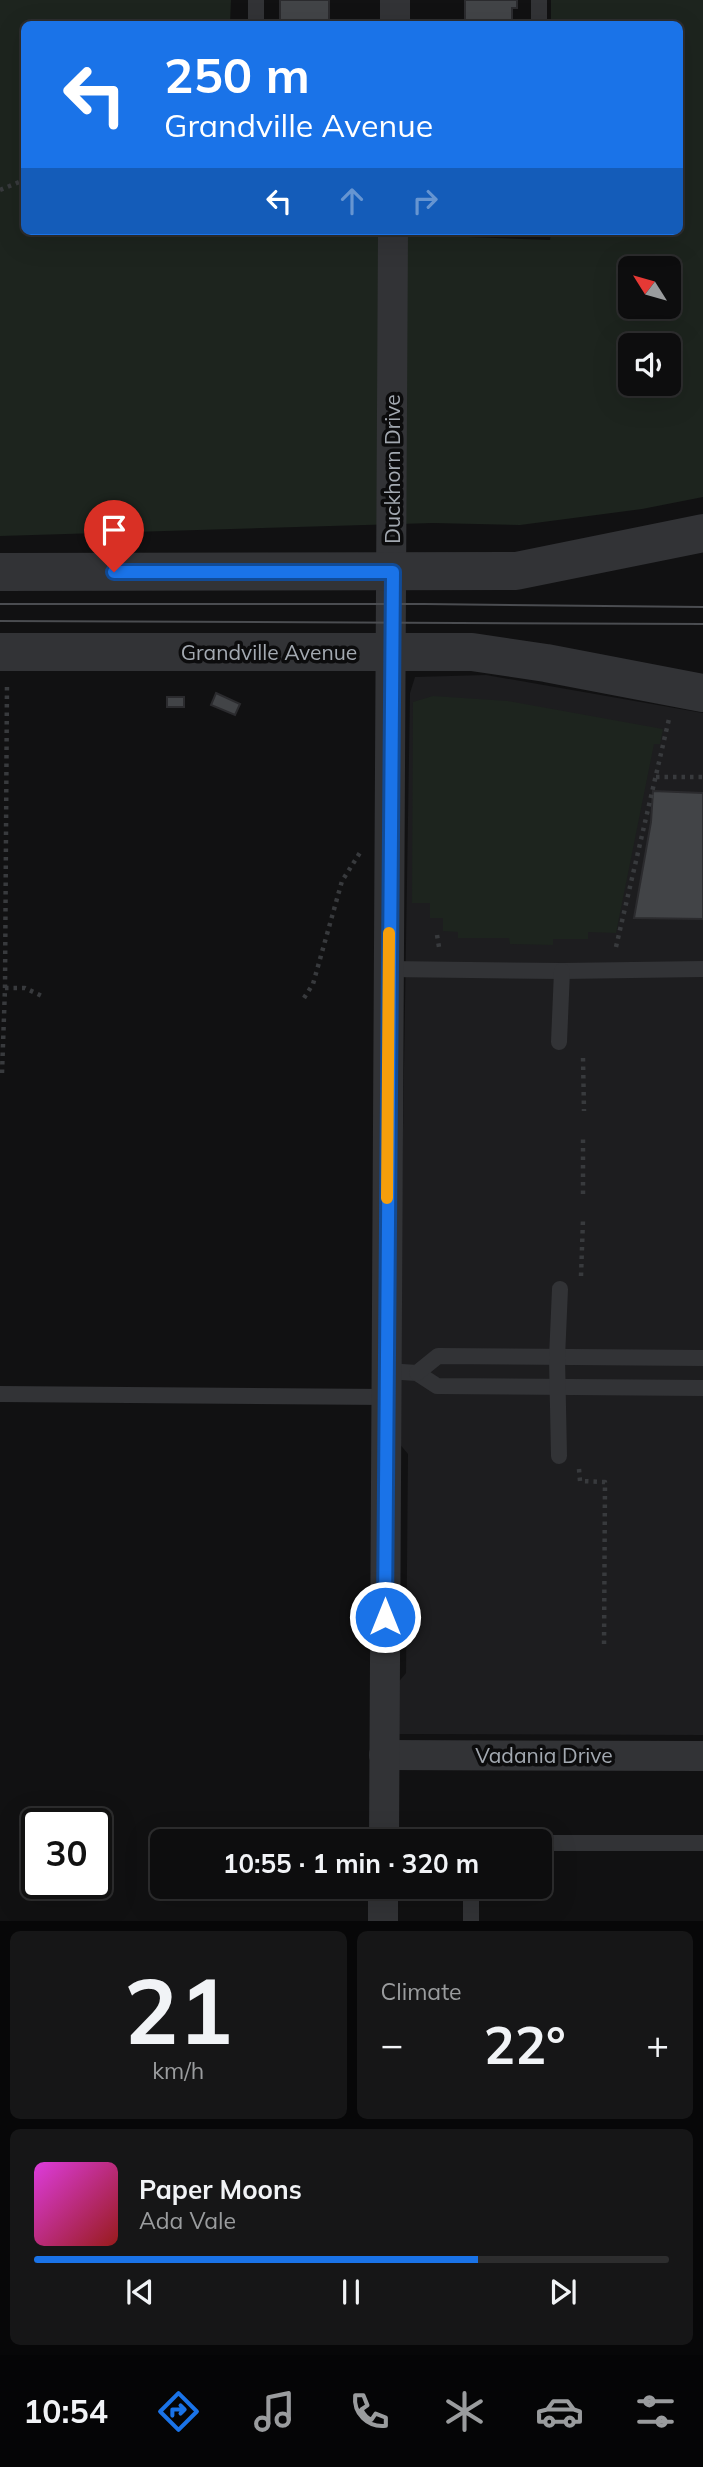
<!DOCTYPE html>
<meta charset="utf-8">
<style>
body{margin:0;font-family:Mulish,sans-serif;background:#161617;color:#f1f3f6;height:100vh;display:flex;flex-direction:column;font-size:26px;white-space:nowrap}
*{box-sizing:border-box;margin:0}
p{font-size:23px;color:#9a9c9e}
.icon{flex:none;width:38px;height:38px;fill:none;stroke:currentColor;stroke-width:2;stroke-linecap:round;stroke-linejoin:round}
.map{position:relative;height:1921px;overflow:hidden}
.sheet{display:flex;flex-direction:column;gap:10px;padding:10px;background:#070708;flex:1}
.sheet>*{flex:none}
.hud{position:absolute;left:21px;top:21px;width:662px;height:214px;border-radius:10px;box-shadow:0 7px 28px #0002,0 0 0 2px #2d2d2e;background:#1a73e8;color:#fff;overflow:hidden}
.needle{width:46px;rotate:307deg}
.buttons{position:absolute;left:618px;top:256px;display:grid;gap:14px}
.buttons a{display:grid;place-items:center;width:63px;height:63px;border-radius:10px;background:#0d0d0e;box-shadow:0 7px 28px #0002,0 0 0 2px #2d2d2e;font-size:35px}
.speed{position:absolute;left:21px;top:1808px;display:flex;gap:14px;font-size:35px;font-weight:700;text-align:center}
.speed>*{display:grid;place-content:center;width:91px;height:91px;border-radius:50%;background:#0d0d0e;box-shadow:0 7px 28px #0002,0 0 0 2px #2d2d2e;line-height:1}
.speed .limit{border:4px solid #111;border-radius:10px;background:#fff;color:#111}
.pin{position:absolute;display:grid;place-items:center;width:60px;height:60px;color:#fff;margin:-72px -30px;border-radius:50% 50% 50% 0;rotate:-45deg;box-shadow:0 0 7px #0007}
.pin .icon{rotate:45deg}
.me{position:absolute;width:77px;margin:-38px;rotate:0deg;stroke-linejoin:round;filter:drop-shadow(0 0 5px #0008)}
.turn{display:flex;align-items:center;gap:24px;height:147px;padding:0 28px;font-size:32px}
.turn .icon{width:91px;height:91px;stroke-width:2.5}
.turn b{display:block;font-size:49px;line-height:60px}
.lanes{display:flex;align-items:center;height:66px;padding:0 28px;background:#0003;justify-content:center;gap:35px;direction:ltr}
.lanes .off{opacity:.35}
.big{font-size:52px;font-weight:700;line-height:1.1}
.sheet .widget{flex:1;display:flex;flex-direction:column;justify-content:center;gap:10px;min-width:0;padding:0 24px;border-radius:10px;background:#161617}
.sheet .dial{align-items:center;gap:0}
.dial b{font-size:91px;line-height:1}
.song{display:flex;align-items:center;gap:21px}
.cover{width:84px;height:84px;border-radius:10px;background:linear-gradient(135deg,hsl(300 70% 55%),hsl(0 70% 35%))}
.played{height:7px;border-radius:4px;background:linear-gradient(90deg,#1a73e8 70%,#2d2d2e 70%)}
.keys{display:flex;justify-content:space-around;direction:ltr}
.heat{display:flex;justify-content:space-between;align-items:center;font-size:38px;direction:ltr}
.sheet .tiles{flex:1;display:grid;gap:10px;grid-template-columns:1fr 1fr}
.widget:last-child{grid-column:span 2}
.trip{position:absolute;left:150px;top:1829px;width:402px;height:70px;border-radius:10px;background:#0d0d0e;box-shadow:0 7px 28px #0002,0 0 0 2px #2d2d2e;font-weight:700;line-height:70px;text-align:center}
.tabs{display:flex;height:112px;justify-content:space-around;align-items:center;background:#050506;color:#9a9c9e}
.tabs .icon{width:49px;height:49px}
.tabs .selected{color:#1a73e8}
.tabs b{font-size:32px;color:#f1f3f6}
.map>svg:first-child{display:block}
</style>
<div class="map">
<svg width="703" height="1921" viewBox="0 0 703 1921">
<rect width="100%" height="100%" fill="#111112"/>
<!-- built -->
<path fill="#1d1d1f" d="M486,675L703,713V1735L396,1734V1685L406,1673L408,1454L398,1442L410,693L415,677Z"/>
<!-- green -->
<g fill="#1d241e" fill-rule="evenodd">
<path d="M0,0H231L230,24H24V231H307L550,240L551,231H679V24H551V0H703V497L642,509L520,525L433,523L0,536ZM630,268H668V306H630ZM630,345H668V383H630Z"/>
<path d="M433,696L508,701L663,729L660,744H654L616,933L588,932V939H553V945L510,944L509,938H458V932L443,931V918H430V903H412L413,702Z"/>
</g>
<!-- building -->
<g fill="#424447" stroke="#2b2b2e" stroke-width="2">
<rect x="280" y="0" width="49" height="24"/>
<path d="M465,0H517V8H512V24H465Z"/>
<path d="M216,693L240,704L235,715L211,705Z"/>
<rect x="167" y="697" width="17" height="10"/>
<path d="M653,791L703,793V919L634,918L651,822Z"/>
</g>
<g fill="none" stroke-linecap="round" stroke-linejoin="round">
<!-- path -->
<g stroke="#383a3d" stroke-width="4.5" stroke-dasharray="3.5 5" stroke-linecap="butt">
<path d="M0,190L24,180"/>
<path d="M656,777H703"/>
<path d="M437,935L439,947"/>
<path d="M616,947L669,719"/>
<path d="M5,988H25L44,997"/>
<path d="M304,998L313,984L342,881L361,851"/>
<path d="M583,1058L584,1111"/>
<path d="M2,1073L5,988L7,682"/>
<path d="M583,1194V1139"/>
<path d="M581,1276L583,1220"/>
<path d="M579,1469L580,1481L605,1482L604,1649"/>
</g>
<!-- service -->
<g stroke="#323336" stroke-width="16">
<path d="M256,24V0"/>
<path d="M539,24V0"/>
<path d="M388,969L562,971L703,969"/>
<path d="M559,1042L562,971"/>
<path d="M387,1371L417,1373L437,1386L703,1388"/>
<path d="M417,1373L438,1356L703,1358"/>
<path d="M0,1394L386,1397"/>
<path d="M559,1456L557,1358L560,1289"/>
<path d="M541,1843H703"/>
<path d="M471,1921V1886"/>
</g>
<!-- minor -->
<g stroke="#323336" stroke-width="30">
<path d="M395,24V0"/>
<path d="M384,1755L703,1756"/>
<path d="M384,1841L393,231"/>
<path d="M383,1921V1886"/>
</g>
<!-- tertiary -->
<g stroke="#323336" stroke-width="38">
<path d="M0,572L516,571L703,533"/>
<path d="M0,652H472L546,663L703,693"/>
</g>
<!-- tram -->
<g stroke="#4b4d51" stroke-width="2">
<path d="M0,604H425L703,607"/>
<path d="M0,621L703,624"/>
</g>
</g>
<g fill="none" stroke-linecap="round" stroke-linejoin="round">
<defs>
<path id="route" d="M114,572H393L385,1617"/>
</defs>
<!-- route casing -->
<use href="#route" stroke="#114b97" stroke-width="18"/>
<!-- route -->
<use href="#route" stroke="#1a73e8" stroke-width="12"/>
<!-- slow -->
<path stroke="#f59e0b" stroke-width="12" d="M387,1198L389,933"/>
</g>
<g text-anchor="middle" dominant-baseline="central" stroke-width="7" stroke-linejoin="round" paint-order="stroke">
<!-- street labels -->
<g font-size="21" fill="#a3a9b1" stroke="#0c0c0d">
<text transform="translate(392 469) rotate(-90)">Duckhorn Drive</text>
<text x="269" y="652">Grandville Avenue</text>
<text x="544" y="1755">Vadania Drive</text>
</g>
</g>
</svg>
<div class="buttons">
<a><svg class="needle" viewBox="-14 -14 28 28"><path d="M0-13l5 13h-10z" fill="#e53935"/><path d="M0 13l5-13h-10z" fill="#9a9c9e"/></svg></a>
<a><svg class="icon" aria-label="sound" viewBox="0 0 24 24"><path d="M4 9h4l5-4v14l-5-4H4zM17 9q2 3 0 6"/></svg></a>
</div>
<div class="speed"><div class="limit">30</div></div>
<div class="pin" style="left:114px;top:572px;background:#d93025"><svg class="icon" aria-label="arrive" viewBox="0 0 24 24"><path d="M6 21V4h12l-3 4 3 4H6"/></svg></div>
<svg class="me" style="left:385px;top:1617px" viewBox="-20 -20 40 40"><circle r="17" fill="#1a73e8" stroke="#fff" stroke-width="3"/><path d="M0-11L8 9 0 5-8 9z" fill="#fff"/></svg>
<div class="trip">10:55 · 1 min · 320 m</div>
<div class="hud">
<div class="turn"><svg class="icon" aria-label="left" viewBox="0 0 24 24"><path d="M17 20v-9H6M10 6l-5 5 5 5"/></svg><div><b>250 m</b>Grandville Avenue</div></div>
<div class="lanes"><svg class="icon" aria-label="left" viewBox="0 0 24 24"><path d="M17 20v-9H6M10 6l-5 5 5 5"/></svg><svg class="icon off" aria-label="ahead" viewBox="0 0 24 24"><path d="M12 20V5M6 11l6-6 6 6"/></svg><svg class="icon off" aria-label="right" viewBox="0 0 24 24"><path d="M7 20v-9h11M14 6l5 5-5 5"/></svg></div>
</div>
</div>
<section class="sheet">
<div class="tiles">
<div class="widget dial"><b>21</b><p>km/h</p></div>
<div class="widget"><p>Climate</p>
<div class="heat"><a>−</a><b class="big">22°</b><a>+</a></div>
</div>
<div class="widget">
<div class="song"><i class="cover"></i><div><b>Paper Moons</b><p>Ada Vale</p></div></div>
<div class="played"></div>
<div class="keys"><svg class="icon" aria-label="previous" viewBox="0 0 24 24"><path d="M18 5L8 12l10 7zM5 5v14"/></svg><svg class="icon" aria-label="pause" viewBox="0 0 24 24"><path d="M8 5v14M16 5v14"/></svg><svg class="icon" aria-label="next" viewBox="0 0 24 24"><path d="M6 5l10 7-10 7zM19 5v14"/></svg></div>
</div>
</div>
</section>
<nav class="tabs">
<b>10:54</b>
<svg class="icon selected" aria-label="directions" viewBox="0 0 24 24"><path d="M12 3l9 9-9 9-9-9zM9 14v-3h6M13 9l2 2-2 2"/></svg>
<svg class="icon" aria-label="music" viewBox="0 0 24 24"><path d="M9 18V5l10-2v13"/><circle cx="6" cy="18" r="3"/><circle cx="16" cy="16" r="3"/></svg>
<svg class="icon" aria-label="phone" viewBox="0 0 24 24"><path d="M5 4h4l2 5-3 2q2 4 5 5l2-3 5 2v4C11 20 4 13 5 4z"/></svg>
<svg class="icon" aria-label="climate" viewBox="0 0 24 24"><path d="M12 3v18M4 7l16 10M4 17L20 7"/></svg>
<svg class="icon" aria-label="car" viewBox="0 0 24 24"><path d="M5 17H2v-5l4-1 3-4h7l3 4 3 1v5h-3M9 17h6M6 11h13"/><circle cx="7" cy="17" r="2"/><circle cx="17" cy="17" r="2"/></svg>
<svg class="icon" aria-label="filters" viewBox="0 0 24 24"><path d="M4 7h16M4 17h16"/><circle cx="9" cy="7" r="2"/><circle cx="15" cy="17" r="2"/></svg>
</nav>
